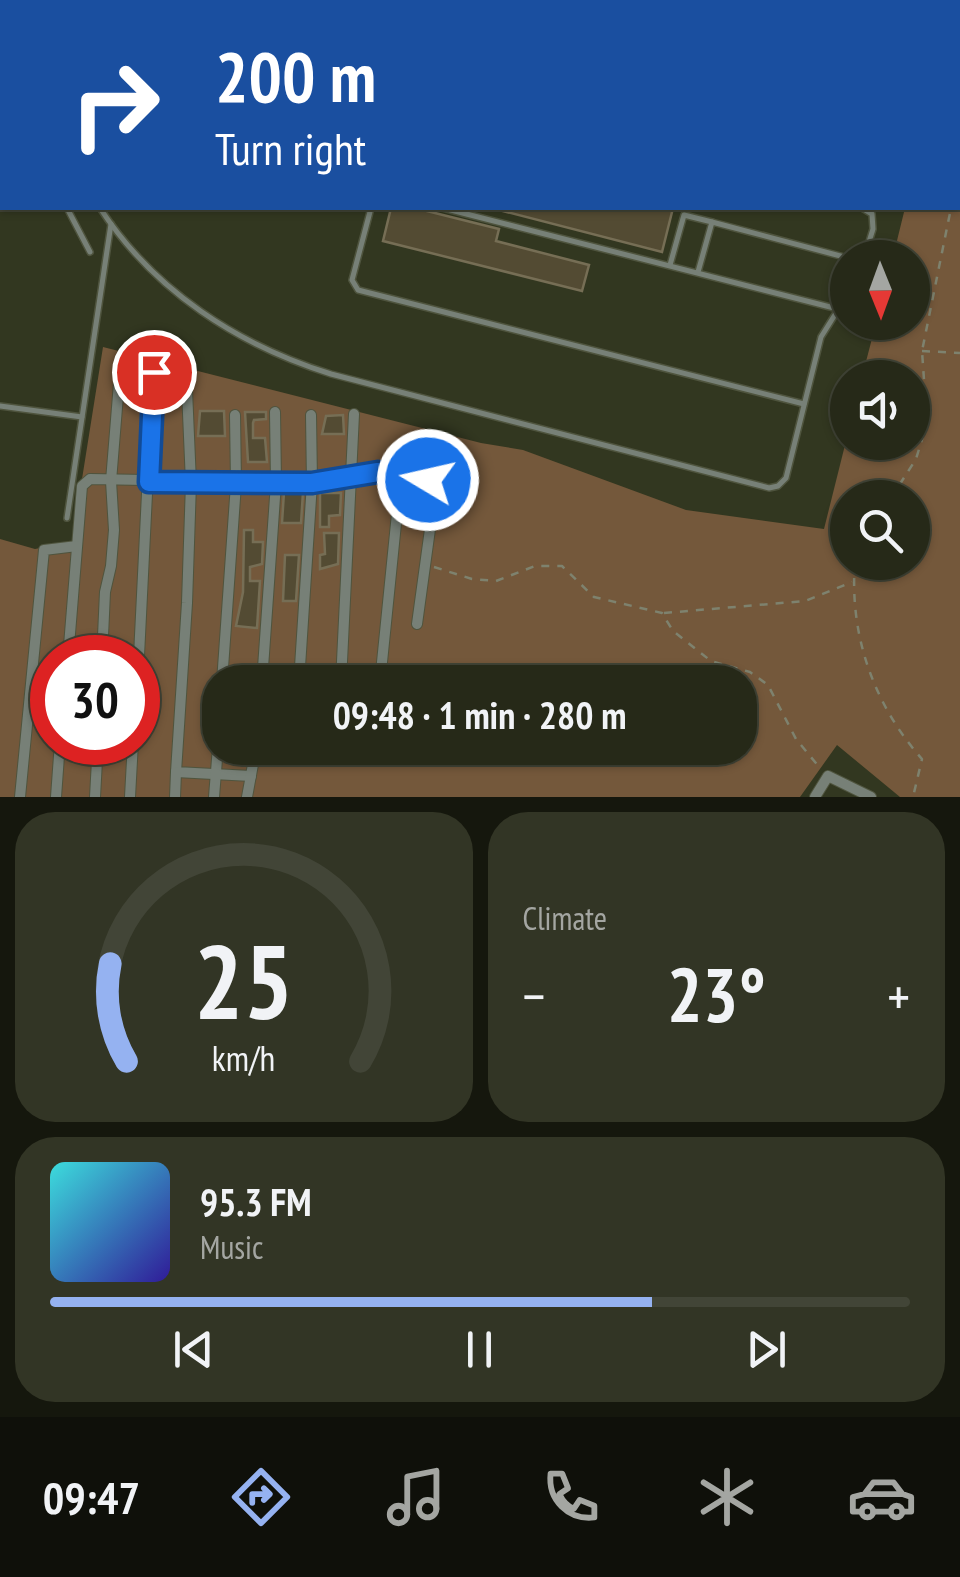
<!DOCTYPE html>
<meta charset="utf-8">
<style>
body{margin:0;font-family:"PT Sans Narrow",sans-serif;background:#323525;color:#f1f3f6;height:100vh;display:flex;flex-direction:column;font-size:38px;white-space:nowrap}
*{box-sizing:border-box;margin:0}
p{font-size:32px;color:#a4a6a2}
.icon{flex:none;width:55px;height:55px;fill:none;stroke:currentColor;stroke-width:2;stroke-linecap:round;stroke-linejoin:round}
.map{position:relative;height:797px;overflow:hidden}
.sheet{display:flex;flex-direction:column;gap:15px;padding:15px;background:#15170d;flex:1}
.sheet>*{flex:none}
.banner{position:absolute;left:0px;top:0px;width:960px;height:210px;box-shadow:0 2px 8px #0004,0 0 0 2px #424537;background:#1a4fa0;color:#fff;overflow:hidden}
.needle{width:65px;rotate:179deg}
.tools{position:absolute;left:830px;top:240px;display:grid;gap:20px}
.tools a{display:grid;place-items:center;width:100px;height:100px;border-radius:50%;background:#262918;box-shadow:0 2px 8px #0004,0 0 0 2px #424537;font-size:50px}
.speed{position:absolute;left:30px;top:635px;display:flex;gap:20px;font-size:50px;font-weight:700;text-align:center}
.speed>*{display:grid;place-content:center;width:130px;height:130px;border-radius:50%;background:#262918;box-shadow:0 2px 8px #0004,0 0 0 2px #424537;line-height:1}
.speed .limit{border:15px solid #d22;background:#fff;color:#111}
.pin{position:absolute;display:grid;place-items:center;width:85px;height:85px;color:#fff;margin:-42px;border:5px solid #fff;border-radius:50%;box-shadow:0 2px 10px #0007}
.me{position:absolute;width:110px;margin:-55px;rotate:279deg;stroke-linejoin:round;filter:drop-shadow(0 0 8px #0008)}
.turn{display:flex;align-items:center;gap:35px;height:210px;padding:0 50px;font-size:45px}
.turn .icon{width:130px;height:130px;stroke-width:2.5}
.turn b{display:block;font-size:70px;line-height:85px}
.big{font-size:75px;font-weight:700;line-height:1.1}
.sheet .tile{flex:1;display:flex;flex-direction:column;justify-content:center;gap:15px;min-width:0;padding:0 35px;border-radius:40px;background:#323525}
.sheet .dial{align-items:center;gap:0}
.dial svg{height:260px;overflow:visible;fill:none;stroke:#424537;stroke-width:7;stroke-linecap:round;text-anchor:middle}
.dial text{fill:#f1f3f6;stroke:none}
.song{display:flex;align-items:center;gap:30px}
.cover{width:120px;height:120px;border-radius:15px;background:linear-gradient(135deg,hsl(180 70% 55%),hsl(250 70% 35%))}
.played{height:10px;border-radius:5px;background:linear-gradient(90deg,#95b2f1 70%,#424537 70%)}
.keys{display:flex;justify-content:space-around;direction:ltr}
.heat{display:flex;justify-content:space-between;align-items:center;font-size:55px;direction:ltr}
.sheet .tiles{flex:1;display:grid;gap:15px;grid-template-columns:1fr 1fr}
.tile:last-child{grid-column:span 2}
.trip{position:absolute;left:202px;top:665px;width:555px;height:100px;border-radius:40px;background:#262918;box-shadow:0 2px 8px #0004,0 0 0 2px #424537;font-weight:700;line-height:100px;text-align:center}
.tabs{display:flex;height:160px;justify-content:space-around;align-items:center;background:#0f100a;color:#a4a6a2}
.tabs .icon{width:70px;height:70px}
.tabs .active{color:#95b2f1}
.tabs b{font-size:45px;color:#f1f3f6}
.map>svg:first-child{display:block}
</style>
<div class="map">
<svg width="960" height="797" viewBox="0 0 960 797">
<rect width="100%" height="100%" fill="#323720"/>
<!-- green -->
<path fill="#74583b" fill-rule="evenodd" d="M520,0H960V797H900L837,745L800,797H0V539L35,549L72,542L103,347L481,443L523,450L686,510L824,529L847,437L848,442H912V378L862,377L876,323L912,322V258L893,257L905,208H958V2ZM848,498H912V562H848ZM52,658H138V742H52ZM220,682H740V748H220Z"/>
<!-- building -->
<g fill="#534b33" stroke="#766e55" stroke-width="2.5">
<path d="M391,208H415L499,229L496,241L589,265L582,291L383,241Z"/>
<path d="M499,208H673L662,252L499,210Z"/>
<path d="M200,411H224L225,436H198Z"/>
<path d="M245,412H266V419L254,420L253,423V438H265L267,462H248Z"/>
<path d="M343,415L344,434H322L326,416Z"/>
<path d="M284,492H303L301,523H282Z"/>
<path d="M320,493H341L340,515L329,516V527H320Z"/>
<path d="M244,530H253V542H263L262,564L250,567V581H260L257,628L236,626L243,592Z"/>
<path d="M324,533H339L338,564L320,569V555L325,554Z"/>
<path d="M285,555H299L296,601H283Z"/>
</g>
<g fill="none" stroke-linecap="round" stroke-linejoin="round">
<defs>
<g id="lane">
<path d="M21,0L22,2"/>
<path d="M151,0L154,2"/>
<path d="M0,175L2,174"/>
<path d="M67,208L90,252"/>
<path d="M100,208C154,291 238,345 331,374L769,488L778,486L786,478L821,337L848,294"/>
<path d="M371,208L352,280L358,290L804,404"/>
<path d="M443,208L838,309"/>
<path d="M862,208L872,214L873,229L864,258"/>
<path d="M670,265L684,215L712,222"/>
<path d="M698,272L712,222L848,258"/>
<path d="M0,406L82,417"/>
<path d="M67,518L111,224"/>
</g>
<g id="street">
<path d="M187,390L191,483L187,603L176,772L251,776"/>
<path d="M68,658L82,486L90,479L312,483L378,472L427,480L434,488V500L417,624"/>
<path d="M102,658L105,592L111,566L114,530L111,481L119,383"/>
<path d="M138,676L153,372"/>
<path d="M222,682L236,484L235,415"/>
<path d="M262,682L276,483L275,412"/>
<path d="M299,682L312,483L311,415"/>
<path d="M341,682L354,414"/>
<path d="M380,682L401,474"/>
<path d="M295,756L296,748"/>
<path d="M20,797L44,550L77,546"/>
<path d="M56,797L60,742"/>
<path d="M95,797L98,742"/>
<path d="M130,797L133,742"/>
<path d="M175,797L176,772"/>
<path d="M214,797L220,721"/>
<path d="M247,797L256,748"/>
<path d="M815,797L828,776L871,797"/>
</g>
</defs>
<!-- lane casing -->
<use href="#lane" stroke="#4f543e" stroke-width="8"/>
<!-- street casing -->
<use href="#street" stroke="#4f543e" stroke-width="12"/>
<!-- path -->
<g stroke="#7e826e" stroke-width="2.5" stroke-dasharray="8 8" stroke-linecap="butt">
<path d="M958,177L960,165"/>
<path d="M922,351L960,353"/>
<path d="M891,498L916,459L927,423L922,351L951,208"/>
<path d="M855,562C849,635 874,705 922,759L913,797"/>
<path d="M434,567L472,579L496,581L535,566H562L594,597L662,613L673,631L711,661L750,672L768,685L796,739L820,768"/>
<path d="M664,613L805,601L852,582"/>
</g>
<!-- lane -->
<use href="#lane" stroke="#778077" stroke-width="5"/>
<!-- street -->
<use href="#street" stroke="#778077" stroke-width="10"/>
</g>
<g fill="none" stroke-linecap="round" stroke-linejoin="round">
<defs>
<path id="route" d="M154,372L149,482L312,483L378,472L428,480"/>
</defs>
<!-- route casing -->
<use href="#route" stroke="#114b97" stroke-width="25"/>
<!-- route -->
<use href="#route" stroke="#1a73e8" stroke-width="18"/>
</g>
</svg>
<div class="tools">
<a><svg class="needle" viewBox="-14 -14 28 28"><path d="M0-13l5 13h-10z" fill="#e53935"/><path d="M0 13l5-13h-10z" fill="#a4a6a2"/></svg></a>
<a><svg class="icon" aria-label="sound" viewBox="0 0 24 24"><path d="M4 9h4l5-4v14l-5-4H4zM17 9q2 3 0 6"/></svg></a>
<a><svg class="icon" aria-label="search" viewBox="0 0 24 24"><circle cx="10" cy="10" r="6"/><path d="M15 15l6 6"/></svg></a>
</div>
<div class="speed"><div class="limit">30</div></div>
<div class="pin" style="left:154px;top:372px;background:#d93025"><svg class="icon" aria-label="arrive" viewBox="0 0 24 24"><path d="M6 21V4h12l-3 4 3 4H6"/></svg></div>
<svg class="me" style="left:428px;top:480px" viewBox="-20 -20 40 40"><circle r="17" fill="#1a73e8" stroke="#fff" stroke-width="3"/><path d="M0-11L8 9 0 5-8 9z" fill="#fff"/></svg>
<div class="trip">09:48 · 1 min · 280 m</div>
<div class="banner">
<div class="turn"><svg class="icon" aria-label="right" viewBox="0 0 24 24"><path d="M7 20v-9h11M14 6l5 5-5 5"/></svg><div><b>200 m</b>Turn right</div></div>
</div>
</div>
<section class="sheet">
<div class="tiles">
<div class="tile dial"><svg viewBox="0 0 100 80">
<path d="M14 69A42 42 0 1 1 86 69"/>
<path d="M14 69A42 42 0 0 1 9 39" stroke="#95b2f1"/>
<text x="50" y="56" font-size="32" font-weight="700">25</text>
<text x="50" y="72" font-size="11">km/h</text>
</svg></div>
<div class="tile"><p>Climate</p>
<div class="heat"><a>−</a><b class="big">23°</b><a>+</a></div>
</div>
<div class="tile">
<div class="song"><i class="cover"></i><div><b>95.3 FM</b><p>Music</p></div></div>
<div class="played"></div>
<div class="keys"><svg class="icon" aria-label="previous" viewBox="0 0 24 24"><path d="M18 5L8 12l10 7zM5 5v14"/></svg><svg class="icon" aria-label="pause" viewBox="0 0 24 24"><path d="M8 5v14M16 5v14"/></svg><svg class="icon" aria-label="next" viewBox="0 0 24 24"><path d="M6 5l10 7-10 7zM19 5v14"/></svg></div>
</div>
</div>
</section>
<nav class="tabs">
<b>09:47</b>
<svg class="icon active" aria-label="directions" viewBox="0 0 24 24"><path d="M12 3l9 9-9 9-9-9zM9 14v-3h6M13 9l2 2-2 2"/></svg>
<svg class="icon" aria-label="music" viewBox="0 0 24 24"><path d="M9 18V5l10-2v13"/><circle cx="6" cy="18" r="3"/><circle cx="16" cy="16" r="3"/></svg>
<svg class="icon" aria-label="phone" viewBox="0 0 24 24"><path d="M5 4h4l2 5-3 2q2 4 5 5l2-3 5 2v4C11 20 4 13 5 4z"/></svg>
<svg class="icon" aria-label="climate" viewBox="0 0 24 24"><path d="M12 3v18M4 7l16 10M4 17L20 7"/></svg>
<svg class="icon" aria-label="car" viewBox="0 0 24 24"><path d="M5 17H2v-5l4-1 3-4h7l3 4 3 1v5h-3M9 17h6M6 11h13"/><circle cx="7" cy="17" r="2"/><circle cx="17" cy="17" r="2"/></svg>
</nav>
